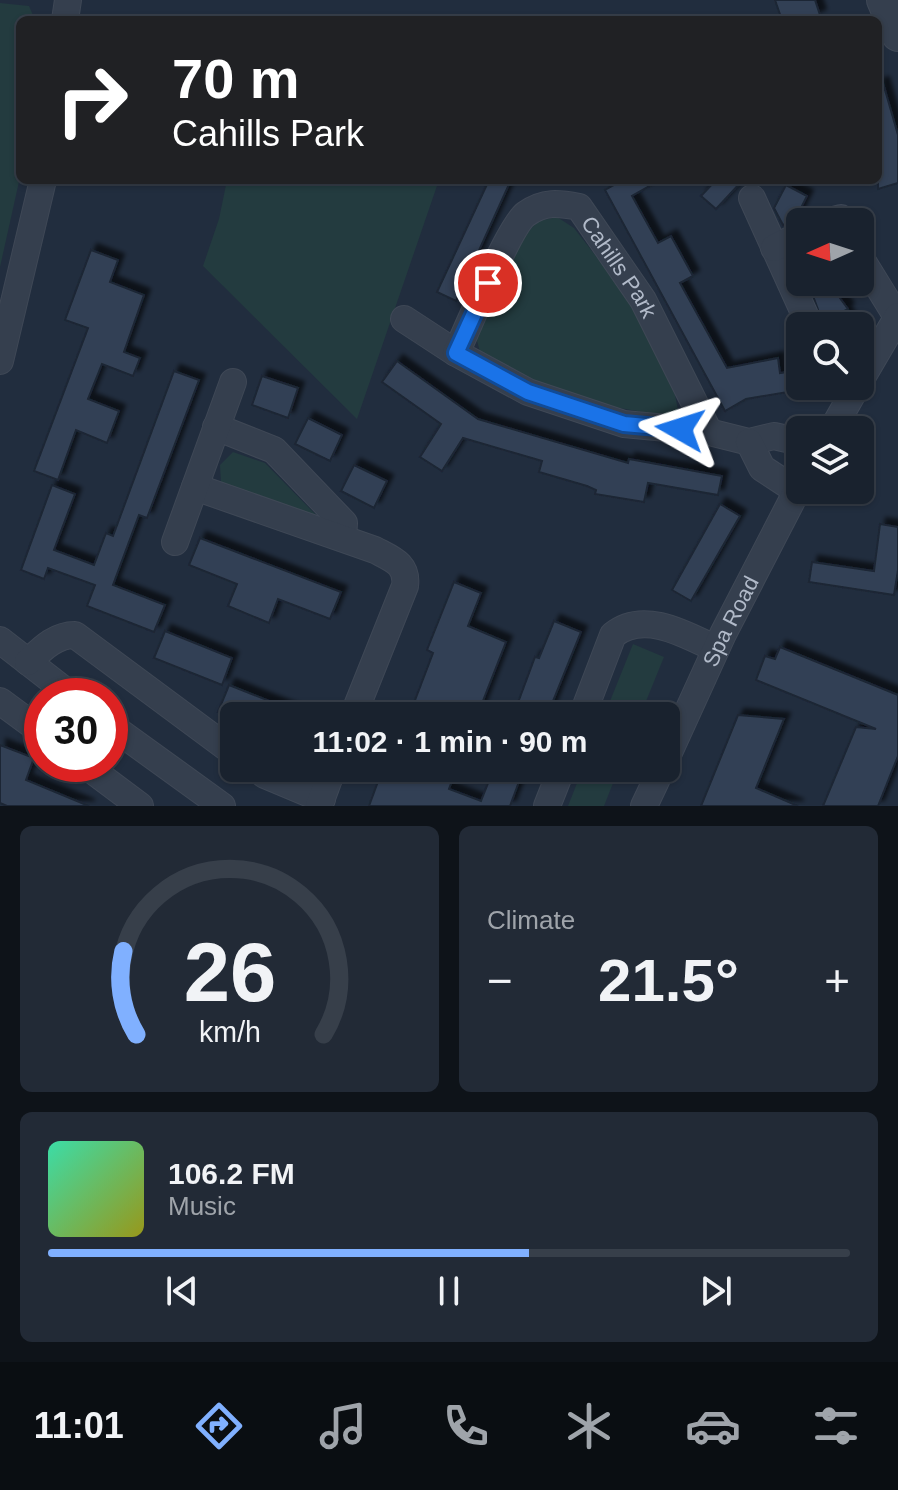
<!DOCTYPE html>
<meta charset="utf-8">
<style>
body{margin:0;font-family:Helvetica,sans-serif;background:#222a36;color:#f1f3f6;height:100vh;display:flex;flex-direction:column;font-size:30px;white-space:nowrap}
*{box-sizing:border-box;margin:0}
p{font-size:26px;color:#9fa4aa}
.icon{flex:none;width:44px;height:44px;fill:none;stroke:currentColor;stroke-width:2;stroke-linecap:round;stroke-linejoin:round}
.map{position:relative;height:806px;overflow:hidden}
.drawer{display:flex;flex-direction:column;gap:20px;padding:20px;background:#0e1319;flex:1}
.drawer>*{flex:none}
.hud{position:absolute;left:16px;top:16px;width:866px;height:168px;border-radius:12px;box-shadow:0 2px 6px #0004,0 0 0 2px #373f4a;background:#202124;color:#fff;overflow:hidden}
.needle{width:52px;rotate:267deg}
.fabs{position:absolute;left:786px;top:208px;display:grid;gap:16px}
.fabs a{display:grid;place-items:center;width:88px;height:88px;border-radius:12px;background:#19222e;box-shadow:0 2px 6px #0004,0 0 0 2px #373f4a;font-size:40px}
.speed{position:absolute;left:24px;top:678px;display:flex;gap:16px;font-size:40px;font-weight:700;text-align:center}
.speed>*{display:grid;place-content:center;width:104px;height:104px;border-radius:50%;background:#19222e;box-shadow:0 2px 6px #0004,0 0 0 2px #373f4a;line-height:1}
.speed .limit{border:12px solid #d22;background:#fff;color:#111}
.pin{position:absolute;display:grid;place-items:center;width:68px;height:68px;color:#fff;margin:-34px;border:4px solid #fff;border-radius:50%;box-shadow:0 2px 8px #0007}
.me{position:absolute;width:88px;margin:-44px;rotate:276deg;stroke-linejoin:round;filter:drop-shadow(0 0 6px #0008)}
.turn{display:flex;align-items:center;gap:28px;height:168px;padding:0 24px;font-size:36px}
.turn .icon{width:104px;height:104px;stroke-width:2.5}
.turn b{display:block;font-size:56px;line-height:68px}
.big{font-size:60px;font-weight:700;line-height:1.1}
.drawer .tile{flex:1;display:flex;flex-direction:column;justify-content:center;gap:12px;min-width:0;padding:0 28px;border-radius:12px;background:#222a36}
.drawer .dial{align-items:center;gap:0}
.dial svg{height:208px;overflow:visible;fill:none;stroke:#373f4a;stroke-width:7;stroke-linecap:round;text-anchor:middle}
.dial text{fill:#f1f3f6;stroke:none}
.song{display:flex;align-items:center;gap:24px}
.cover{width:96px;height:96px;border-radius:12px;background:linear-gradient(135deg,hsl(160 70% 55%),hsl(60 70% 35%))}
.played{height:8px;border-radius:4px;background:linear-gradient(90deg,#80b0ff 60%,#373f4a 60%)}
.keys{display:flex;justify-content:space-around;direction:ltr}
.heat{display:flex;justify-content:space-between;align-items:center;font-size:44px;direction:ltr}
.drawer .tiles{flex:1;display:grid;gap:20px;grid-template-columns:1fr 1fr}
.tile:last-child{grid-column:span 2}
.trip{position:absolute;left:220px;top:702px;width:460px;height:80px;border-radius:12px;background:#19222e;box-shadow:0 2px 6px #0004,0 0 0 2px #373f4a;font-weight:700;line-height:80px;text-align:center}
.dock{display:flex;height:128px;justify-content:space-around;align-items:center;background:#0a0e12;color:#9fa4aa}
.dock .icon{width:56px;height:56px}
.dock .selected{color:#80b0ff}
.dock b{font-size:36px;color:#f1f3f6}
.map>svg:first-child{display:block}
</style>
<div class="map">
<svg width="898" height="806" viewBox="0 0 898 806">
<defs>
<filter id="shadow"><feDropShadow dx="6" dy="-6" stdDeviation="2" flood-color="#0009"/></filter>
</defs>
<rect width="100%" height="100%" fill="#212d3e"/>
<!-- green -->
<g fill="#233b3f">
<path d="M0,3L29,6L35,20H20V177L0,267Z"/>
<path d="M227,180H439L357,419L203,266L219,219Z"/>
<path d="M557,217L574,228L631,301L675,395L678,410L666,416L602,405L552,390L480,352L476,337L495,289L524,235L539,221Z"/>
<path d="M233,452L265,463L320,519L221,483L220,465Z"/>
<path d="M633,644L664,657L640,716H604Z"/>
<path d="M583,768H619L604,806H568Z"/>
</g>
<!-- building -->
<g fill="#334154" stroke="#1d2634" stroke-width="2" filter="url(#shadow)">
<path d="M775,0H815L820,15L808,20H782Z"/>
<path d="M883,83L898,135V183L878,189V84Z"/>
<path d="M489,180H511L456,301L437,292Z"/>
<path d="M623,180H660L632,196L658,243L671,236L693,276L680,283L727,368L778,358L780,373L800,370V390L746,399L725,411L605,190Z"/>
<path d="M716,180H743L716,209L701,196Z"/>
<path d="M786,185L807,196L795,220L783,225L774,208Z"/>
<path d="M91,250L118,260L110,282L144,295L124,352L140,358L133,376L102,364L88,399L119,411L107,443L76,430L58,480L34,471L88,328L65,320Z"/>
<path d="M808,282H828L848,309L844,311L855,326H824Z"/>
<path d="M397,361L478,419L628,463L629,459L722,476L718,495L648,483L644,502L595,494L596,490L587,486L539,472L542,461L463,438L442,471L420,457L441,424L382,382Z"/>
<path d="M174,371L199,380L147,518L139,515L113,585L165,605L154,632L87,606L95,585L48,568L44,579L21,570L52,485L75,494L54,550L94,565L106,533L113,536Z"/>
<path d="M262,376L298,388L288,418L252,405Z"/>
<path d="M308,418L342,435L330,461L295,444Z"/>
<path d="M354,465L387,481L374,508L341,491Z"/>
<path d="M720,504L740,516L691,601L672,590Z"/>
<path d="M880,524L898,527V570L894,595L809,582L812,562L874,571Z"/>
<path d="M200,538L341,592L330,619L278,599L269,623L228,606L237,584L189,565Z"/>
<path d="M454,582L481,593L468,626L506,642L477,716H409L433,653L427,650Z"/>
<path d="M554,621L581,632L547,716H513L535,657L539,658Z"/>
<path d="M165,631L232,658L222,685L154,658Z"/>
<path d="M780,647L898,695V756L878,806H823L856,727L876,729L756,680L765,656L775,659Z"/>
<path d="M229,685L305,715V716H229L218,712Z"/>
<path d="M738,715L784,719L756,788L798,806H701Z"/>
<path d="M0,745L34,758L26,780L89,806H7L0,803Z"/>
<path d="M383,768H457L449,789L481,801L494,768H524L510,806H369Z"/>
</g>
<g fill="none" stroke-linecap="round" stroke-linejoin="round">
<defs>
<g id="minor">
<path d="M65,20L68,0"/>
<path d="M752,198L805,315"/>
<path d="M826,222L841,218L846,222"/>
<path d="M774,248L800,235"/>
<path d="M860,257L897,317"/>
<path d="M404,319L456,353L528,392L624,424L709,432"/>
<path id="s1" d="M456,353C468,328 509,226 526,214C544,201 559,203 579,207L643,300L709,432L749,442L774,436L800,442"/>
<path d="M0,361L43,180"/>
<path d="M860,381L898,316"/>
<path d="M216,427L274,450L344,523L343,538"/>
<path d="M832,430L857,386"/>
<path d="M749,442L762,468L797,491"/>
<path d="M195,487L375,550C392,559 408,564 405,586L353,716"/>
<path d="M175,542L233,382"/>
<path d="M0,640L72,696"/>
<path d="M28,662C42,649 55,635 75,635L234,753"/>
<path d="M0,701L42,732"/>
<path d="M582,716L613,635C643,610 685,634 716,649"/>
<path d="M110,725L222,806"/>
<path id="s2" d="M666,759L723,634L800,485"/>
<path d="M84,764L140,806"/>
<path d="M255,768L265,775L322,799"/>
<path d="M319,806L333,768"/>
<path d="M547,806L562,768"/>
<path d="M644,806L662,768"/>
</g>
<path id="tertiary" d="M883,0L898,35"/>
</defs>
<!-- minor casing -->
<use href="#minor" stroke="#3f4856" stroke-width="28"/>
<!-- tertiary casing -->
<use href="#tertiary" stroke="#3f4856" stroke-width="34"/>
<!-- minor -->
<use href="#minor" stroke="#353f4e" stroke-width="26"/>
<!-- tertiary -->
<use href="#tertiary" stroke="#353f4e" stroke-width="32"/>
</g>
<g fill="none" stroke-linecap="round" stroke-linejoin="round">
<defs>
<path id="route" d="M488,283L456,353L528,392L624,424L680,429"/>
</defs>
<!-- route casing -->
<use href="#route" stroke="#114b97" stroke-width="20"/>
<!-- route -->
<use href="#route" stroke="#1a73e8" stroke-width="14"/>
</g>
<g text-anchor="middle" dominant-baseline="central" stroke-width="8" stroke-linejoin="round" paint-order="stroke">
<!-- street labels -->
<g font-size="22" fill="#b1bac9" stroke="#1b2432">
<text stroke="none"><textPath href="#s1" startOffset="284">Cahills Park</textPath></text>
<text stroke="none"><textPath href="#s2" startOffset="152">Spa Road</textPath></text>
</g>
</g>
</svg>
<div class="fabs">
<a><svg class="needle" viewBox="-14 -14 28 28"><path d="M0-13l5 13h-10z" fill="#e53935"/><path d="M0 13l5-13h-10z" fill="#9fa4aa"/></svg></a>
<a><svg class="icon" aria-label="search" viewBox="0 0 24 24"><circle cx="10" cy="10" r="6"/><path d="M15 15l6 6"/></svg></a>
<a><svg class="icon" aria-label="layers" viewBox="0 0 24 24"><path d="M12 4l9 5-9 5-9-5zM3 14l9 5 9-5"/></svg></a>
</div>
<div class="speed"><div class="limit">30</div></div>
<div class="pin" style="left:488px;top:283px;background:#d93025"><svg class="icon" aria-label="arrive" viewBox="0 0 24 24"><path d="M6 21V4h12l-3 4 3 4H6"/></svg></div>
<svg class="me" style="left:680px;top:429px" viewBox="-20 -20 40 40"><path d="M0-17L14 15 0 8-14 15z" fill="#1a73e8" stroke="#fff" stroke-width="4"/></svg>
<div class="trip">11:02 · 1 min · 90 m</div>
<div class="hud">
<div class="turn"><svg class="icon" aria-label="right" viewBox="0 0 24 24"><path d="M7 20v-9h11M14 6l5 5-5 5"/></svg><div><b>70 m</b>Cahills Park</div></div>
</div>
</div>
<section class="drawer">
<div class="tiles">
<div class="tile dial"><svg viewBox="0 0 100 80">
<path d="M14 69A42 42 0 1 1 86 69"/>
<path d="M14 69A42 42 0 0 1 9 37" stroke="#80b0ff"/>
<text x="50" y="56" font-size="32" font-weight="700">26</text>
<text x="50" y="72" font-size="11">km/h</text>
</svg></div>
<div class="tile"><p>Climate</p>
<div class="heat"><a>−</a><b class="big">21.5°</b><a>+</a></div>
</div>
<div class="tile">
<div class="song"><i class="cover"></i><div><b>106.2 FM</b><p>Music</p></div></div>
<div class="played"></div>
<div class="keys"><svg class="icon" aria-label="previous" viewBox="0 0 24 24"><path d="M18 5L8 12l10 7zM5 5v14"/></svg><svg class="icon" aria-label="pause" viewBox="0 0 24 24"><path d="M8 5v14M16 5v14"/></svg><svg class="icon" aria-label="next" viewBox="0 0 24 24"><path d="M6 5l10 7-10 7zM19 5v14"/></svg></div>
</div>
</div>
</section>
<nav class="dock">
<b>11:01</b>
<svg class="icon selected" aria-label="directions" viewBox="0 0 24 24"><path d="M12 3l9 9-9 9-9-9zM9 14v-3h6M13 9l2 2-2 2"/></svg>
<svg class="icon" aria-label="music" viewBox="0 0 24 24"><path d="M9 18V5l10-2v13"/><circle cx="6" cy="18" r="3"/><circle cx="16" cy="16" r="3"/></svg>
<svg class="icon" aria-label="phone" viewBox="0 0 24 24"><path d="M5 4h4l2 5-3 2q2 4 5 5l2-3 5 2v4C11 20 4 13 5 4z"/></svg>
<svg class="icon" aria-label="climate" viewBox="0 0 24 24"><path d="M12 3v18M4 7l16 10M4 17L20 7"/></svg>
<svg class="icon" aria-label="car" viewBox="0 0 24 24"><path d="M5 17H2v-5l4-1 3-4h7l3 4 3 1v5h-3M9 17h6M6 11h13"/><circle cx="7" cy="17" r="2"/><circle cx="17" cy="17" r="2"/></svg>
<svg class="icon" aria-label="filters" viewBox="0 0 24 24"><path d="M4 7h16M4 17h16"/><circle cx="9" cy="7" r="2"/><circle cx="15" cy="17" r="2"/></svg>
</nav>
